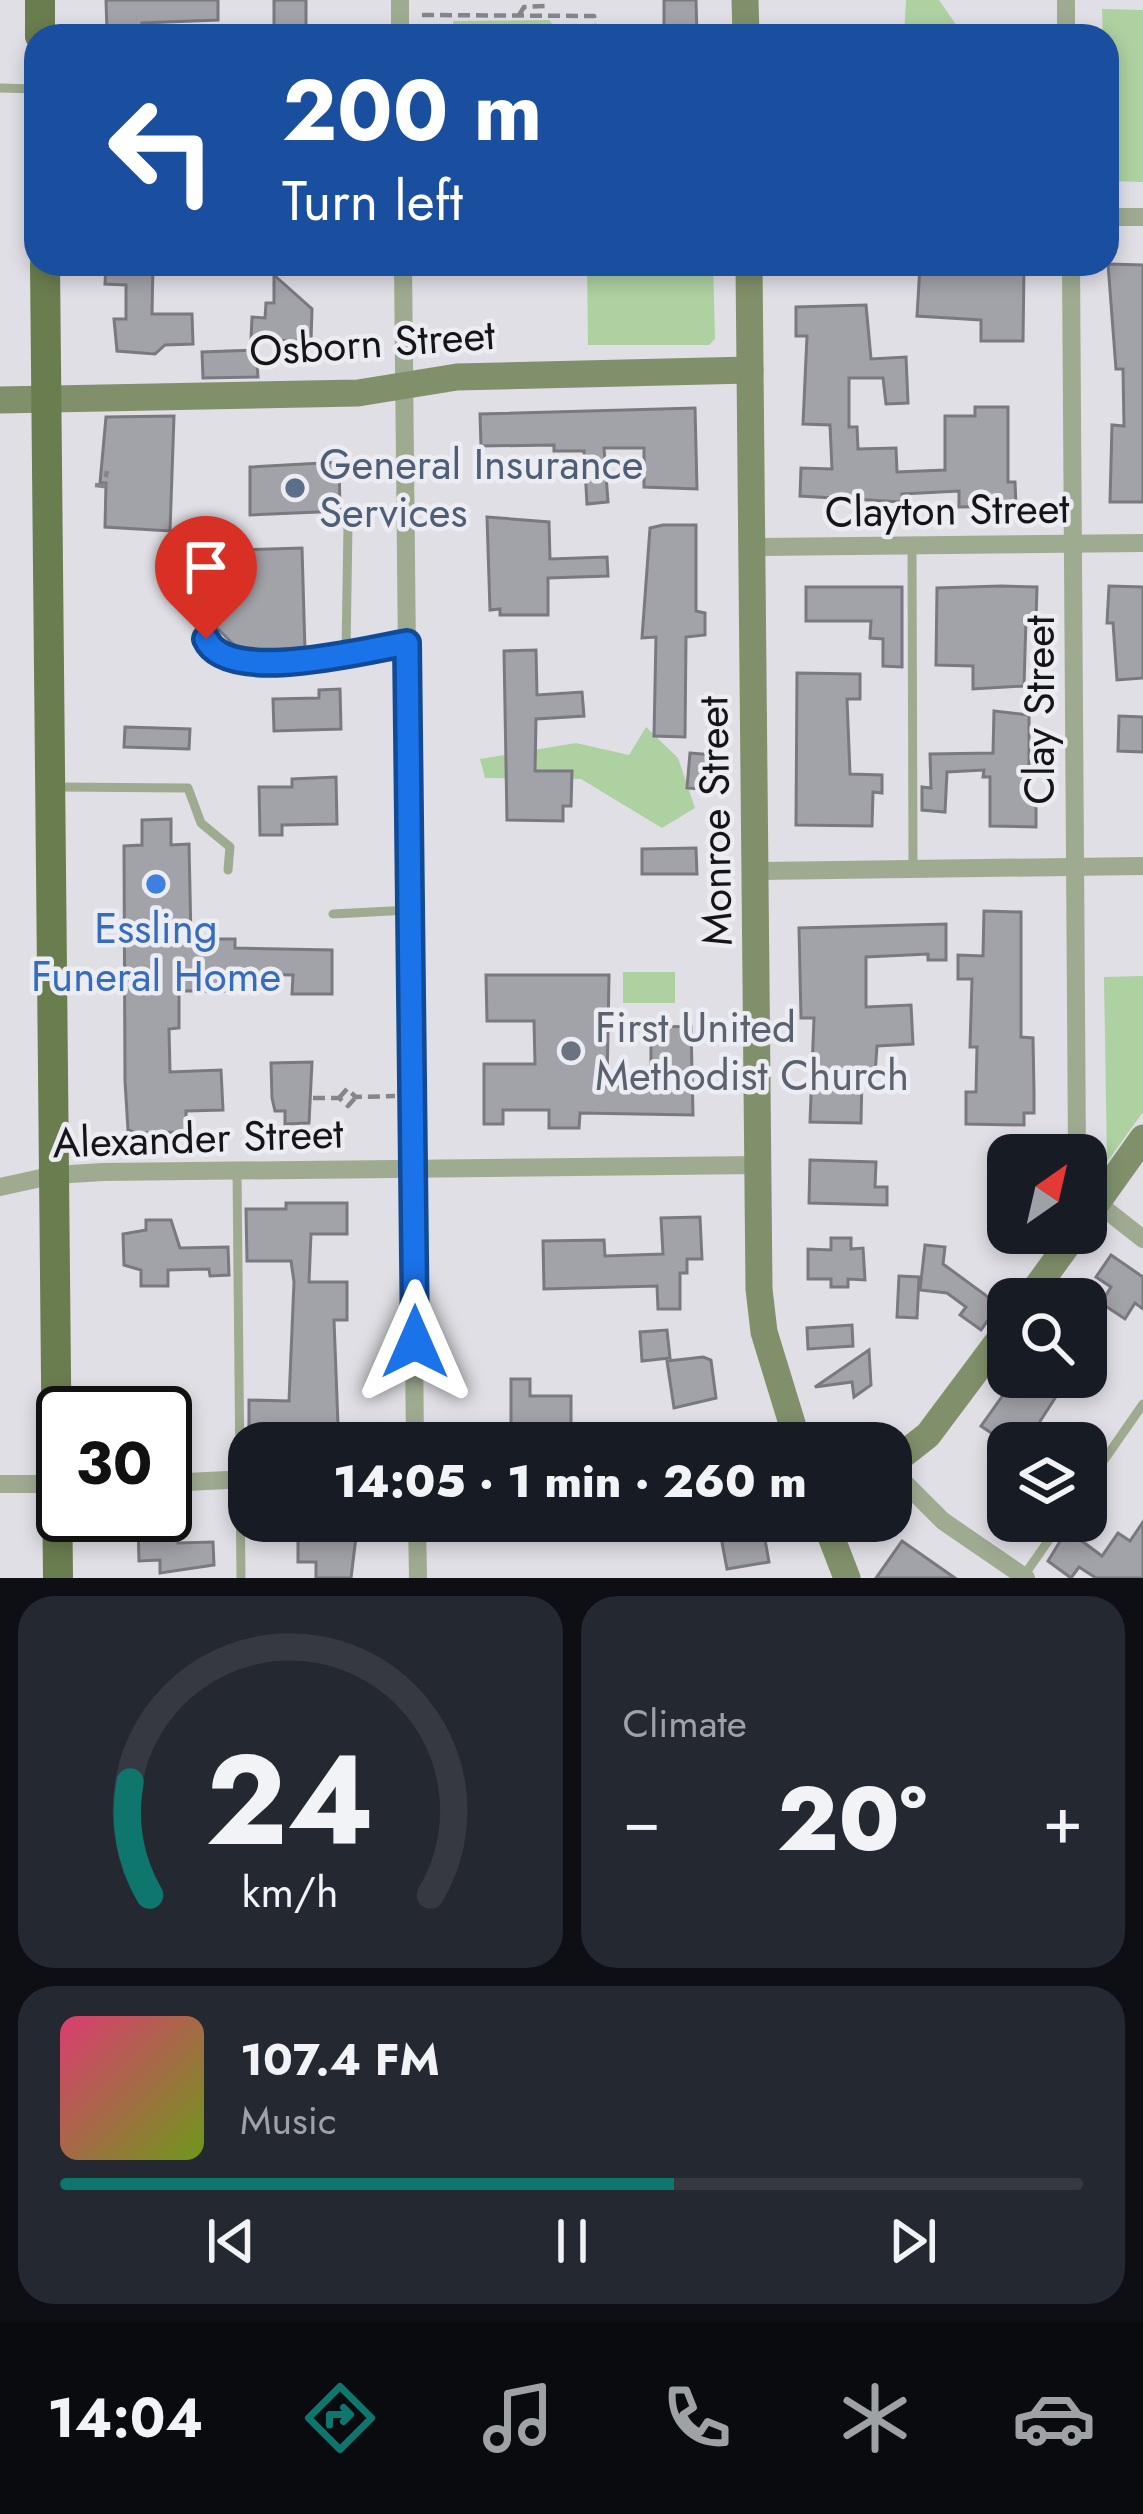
<!DOCTYPE html>
<meta charset="utf-8">
<style>
body{margin:0;font-family:Jost,sans-serif;background:#242831;color:#f1f3f6;height:100vh;display:flex;flex-direction:column;font-size:45px;white-space:nowrap}
*{box-sizing:border-box;margin:0}
p{font-size:39px;color:#9ea1a6}
.icon{flex:none;width:66px;height:66px;fill:none;stroke:currentColor;stroke-width:2;stroke-linecap:round;stroke-linejoin:round}
.map{position:relative;height:1578px;overflow:hidden}
.details{display:flex;flex-direction:column;gap:18px;padding:18px;background:#0d0f14;flex:1}
.details>*{flex:none}
.top-card{position:absolute;left:24px;top:24px;width:1095px;height:252px;border-radius:36px;box-shadow:0 6px 18px #0003;background:#1a4fa0;color:#fff;overflow:hidden}
.needle{width:78px;rotate:34deg}
.controls{position:absolute;left:987px;top:1134px;display:grid;gap:24px}
.controls a{display:grid;place-items:center;width:120px;height:120px;border-radius:24px;background:#171b24;box-shadow:0 6px 18px #0003;font-size:60px}
.speed{position:absolute;left:36px;top:1386px;display:flex;gap:24px;font-size:60px;font-weight:700;text-align:center}
.speed>*{display:grid;place-content:center;width:156px;height:156px;border-radius:50%;background:#171b24;box-shadow:0 6px 18px #0003;line-height:1}
.speed .limit{border:6px solid #111;border-radius:18px;background:#fff;color:#111}
.pin{position:absolute;display:grid;place-items:center;width:102px;height:102px;color:#fff;margin:-123px -51px;border-radius:50% 50% 50% 0;rotate:-45deg;box-shadow:0 0 12px #0007}
.pin .icon{rotate:45deg}
.me{position:absolute;width:132px;margin:-66px;rotate:0deg;stroke-linejoin:round;filter:drop-shadow(0 0 9px #0008)}
.turn{display:flex;align-items:center;gap:42px;height:252px;padding:0 60px;font-size:54px}
.turn .icon{width:156px;height:156px;stroke-width:2.5}
.turn b{display:block;font-size:84px;line-height:102px}
.big{font-size:90px;font-weight:800;line-height:1.1}
.details .card{flex:1;display:flex;flex-direction:column;justify-content:center;gap:18px;min-width:0;padding:0 42px;border-radius:36px;background:#242831}
.details .dial{align-items:center;gap:0}
.dial svg{height:312px;overflow:visible;fill:none;stroke:#363941;stroke-width:7;stroke-linecap:round;text-anchor:middle}
.dial text{fill:#f1f3f6;stroke:none}
.song{display:flex;align-items:center;gap:36px}
.cover{width:144px;height:144px;border-radius:18px;background:linear-gradient(135deg,hsl(340 70% 55%),hsl(80 70% 35%))}
.played{height:12px;border-radius:6px;background:linear-gradient(90deg,#0f766e 60%,#363941 60%)}
.keys{display:flex;justify-content:space-around;direction:ltr}
.heat{display:flex;justify-content:space-between;align-items:center;font-size:66px;direction:ltr}
.details .tiles{flex:1;display:grid;gap:18px;grid-template-columns:1fr 1fr}
.card:last-child{grid-column:span 2}
.trip{position:absolute;left:228px;top:1422px;width:684px;height:120px;border-radius:36px;background:#171b24;box-shadow:0 6px 18px #0003;font-weight:800;line-height:120px;text-align:center}
.dock{display:flex;height:192px;justify-content:space-around;align-items:center;background:#090b0e;color:#9ea1a6}
.dock .icon{width:84px;height:84px}
.dock .on{color:#0f766e}
.dock b{font-size:54px;color:#f1f3f6}
.map>svg:first-child{display:block}
</style>
<div class="map">
<svg width="1143" height="1578" viewBox="0 0 1143 1578">
<rect width="100%" height="100%" fill="#dfdfe5"/>
<!-- green -->
<g fill="#add1a0">
<path d="M906,0H939L964,36H904Z"/>
<path d="M1102,9L1143,10V182L1107,181Z"/>
<path d="M549,20L562,36H453V21Z"/>
<path d="M587,264H713L715,339L709,345H588Z"/>
<path d="M646,727L678,758L695,808L662,828L581,779L485,778L480,759L576,743L629,755Z"/>
<rect x="623" y="972" width="52" height="31"/>
<path d="M1143,976V1112L1107,1162L1104,977Z"/>
</g>
<!-- building -->
<g fill="#a2a2a9" stroke="#79797f" stroke-width="3">
<path d="M106,0H218V20L142,23L143,31H107Z"/>
<rect x="274" y="0" width="32" height="29"/>
<path d="M664,0H696L697,36H664Z"/>
<path d="M106,264H153L152,314H192L193,344L165,345L155,354L117,351L114,319H126V285L105,284Z"/>
<path d="M1108,264L1143,265V502H1110L1112,425L1124,426L1123,369H1116Z"/>
<path d="M920,266L1024,267L1023,341H981V320L917,316Z"/>
<path d="M274,275L312,309L311,341L251,340L252,317L265,318L266,303H274Z"/>
<path d="M866,305L871,359L906,357L908,403L886,404L883,378H849V427H857L858,449L896,448L897,472L945,470V416H975V407H1008V482H1015L1016,506L959,507V491L902,494V502L800,496L801,468L832,469L830,425L803,424L807,336H796V307Z"/>
<path d="M256,350L258,377L203,378L202,352Z"/>
<path d="M695,408L697,489L644,487V448H604L608,502L587,504L584,451H554V445L481,446L480,414Z"/>
<path d="M174,416L170,531L105,527L106,483H100L106,417Z"/>
<path d="M339,462L340,511L250,515V467Z"/>
<path d="M487,517L549,522L550,559L607,557L608,576L548,578V615H500V609L490,610Z"/>
<path d="M663,525H696V611L705,613V635L686,637L685,737L654,736L656,637L642,638L650,528Z"/>
<path d="M302,548L305,651H240L216,627L228,613L226,601L242,597L240,550Z"/>
<path d="M1001,586L1037,587L1036,619H1026L1024,686L973,689V666L936,665L937,588Z"/>
<path d="M1109,586L1143,587V678L1117,680L1113,623H1107Z"/>
<path d="M806,587H902V667L883,666V639L870,638L871,621H806Z"/>
<path d="M536,650L537,695L582,692L584,716L536,719L535,771H572L571,806H563V821L507,820L504,651Z"/>
<path d="M797,673L860,674V699H847L850,774L882,775V793L873,792L872,826L796,825Z"/>
<path d="M340,689L341,729L274,731L273,699L319,698V690Z"/>
<path d="M994,711L1029,715V797H1036V827L990,826V777H983L984,770L947,772L945,812L922,810V787L931,788L930,754L993,753Z"/>
<path d="M1119,716L1143,717V752L1118,751Z"/>
<path d="M125,727L190,729L189,749L124,747Z"/>
<path d="M690,753L715,755L712,790L687,788Z"/>
<path d="M336,777L337,824L282,825V835H260L259,787H292V779Z"/>
<path d="M171,819V845L189,844L191,939H235V948L332,950V994H292L293,975L235,974V991H179V1028L169,1029L170,1072L221,1070L223,1110L186,1111V1132L136,1133L128,1130L125,1081L124,846L142,845V820Z"/>
<path d="M696,848L697,874H642V849Z"/>
<path d="M984,911L1021,912V1037L1033,1038L1034,1092V1113H1024V1125L966,1124V1092H976L977,1047H970L972,979H958V955L983,956Z"/>
<path d="M946,924V960H928V954L866,957V1007L911,1005L913,1044L877,1046L875,1074H862L861,1123L810,1122L814,1018H801L799,928Z"/>
<path d="M486,975H609L607,1086H651V1026L691,1027L693,1115L580,1113L579,1128H549V1110H503V1124H484V1064H535L534,1021H487Z"/>
<path d="M312,1062L309,1123L285,1124V1111H275L272,1098L271,1063Z"/>
<path d="M810,1160L876,1162L875,1187H887V1205L809,1203Z"/>
<path d="M286,1203H347V1234H311L309,1282H347V1320H334L338,1425L249,1427V1400L289,1401L294,1282L291,1261H247L246,1209H286Z"/>
<path d="M700,1217L702,1259H687V1273H680V1309H658L657,1286L544,1289L543,1241L604,1240L605,1256L663,1254L661,1218Z"/>
<path d="M146,1220H171L180,1248L228,1247L229,1275L210,1276L209,1269L168,1270V1286H141V1270L124,1265L123,1234L146,1230Z"/>
<path d="M831,1238H851V1249L863,1248L865,1280L848,1279V1287H831V1279H808V1249L831,1250Z"/>
<path d="M925,1245L945,1247L943,1264L999,1305L981,1330L960,1315L966,1307L947,1293L920,1290Z"/>
<path d="M1111,1255L1143,1277V1309L1135,1303L1125,1319L1101,1303L1111,1287L1096,1277Z"/>
<path d="M899,1276L919,1277L917,1318L897,1317Z"/>
<path d="M852,1325L853,1346L808,1349L807,1328Z"/>
<path d="M667,1330L670,1358L642,1361L640,1332Z"/>
<path d="M869,1350L871,1385L854,1397L852,1382L815,1387Z"/>
<path d="M703,1357L711,1360L716,1398L674,1408L667,1361Z"/>
<path d="M1016,1377H1037L1059,1392L1026,1443H1006L981,1426Z"/>
<path d="M511,1379H530V1396H571V1429H551V1441H524L511,1425Z"/>
<path d="M718,1521H742L745,1538L764,1534L769,1562L727,1569Z"/>
<path d="M1143,1522V1578H1096L1079,1567L1071,1578L1048,1561L1067,1530L1102,1556L1118,1533L1130,1541Z"/>
<path d="M163,1524L164,1534L178,1533V1543L213,1542L214,1565L160,1573V1560L139,1561L138,1525Z"/>
<path d="M298,1529H357L351,1578H316V1562H298Z"/>
<path d="M902,1541L955,1578H876Z"/>
</g>
<g fill="none" stroke-linecap="round" stroke-linejoin="round">
<!-- path -->
<g stroke="#86868a" stroke-width="4.5" stroke-dasharray="12 6" stroke-linecap="butt">
<path d="M422,15L594,16L595,36"/>
<path d="M519,15L524,7L546,6"/>
<path d="M500,36V29"/>
<path d="M573,36V16"/>
<path d="M95,485L104,486L107,471"/>
<path d="M313,1098H339L348,1106L356,1097"/>
<path d="M339,1098L347,1089L356,1097L395,1096"/>
</g>
<!-- lane -->
<g stroke="#9fab91" stroke-width="9">
<path d="M0,88L36,89"/>
<path d="M912,548L913,870"/>
<path d="M206,639C228,686 365,650 406,643"/>
<path d="M346,652L348,525"/>
<path d="M56,787L188,788L201,823L230,847L228,870"/>
<path d="M333,914L410,910"/>
<path d="M237,1170L241,1578"/>
<path d="M1086,1486L1143,1404"/>
<path d="M1023,1577L1062,1521"/>
</g>
<!-- street -->
<g stroke="#9fab91" stroke-width="18">
<path d="M400,0V36"/>
<path d="M1066,0V36"/>
<path d="M1107,217H1143"/>
<path d="M403,264L415,1443"/>
<path d="M1071,264L1077,1155"/>
<path d="M752,547L1143,543"/>
<path d="M758,871L1143,866"/>
<path d="M0,1187L55,1175L103,1172L759,1165"/>
<path d="M1086,1194L1143,1239"/>
<path d="M891,1469L943,1521L1026,1578"/>
<path d="M165,1483L249,1479"/>
<path d="M0,1484H63"/>
<path d="M417,1521L418,1578"/>
</g>
<!-- secondary -->
<g stroke="#80906b" stroke-width="27">
<path d="M745,0L746,36"/>
<path d="M749,264L759,1289L764,1332L798,1443"/>
<path d="M0,400L358,393L457,377L750,370"/>
<path d="M1086,1218L1143,1138"/>
<path d="M1028,1299L1076,1233"/>
<path d="M891,1464L928,1435L1008,1328"/>
<path d="M825,1521L847,1578"/>
</g>
<!-- primary -->
<g stroke="#6a7d4f" stroke-width="30">
<path d="M40,0V36"/>
<path d="M45,264L58,1578"/>
</g>
</g>
<g fill="none" stroke-linecap="round" stroke-linejoin="round">
<defs>
<path id="route" d="M206,639C227,686 366,650 407,643L415,1342"/>
</defs>
<!-- route casing -->
<use href="#route" stroke="#114b97" stroke-width="30"/>
<!-- route -->
<use href="#route" stroke="#1a73e8" stroke-width="21"/>
</g>
<!-- markers -->
<circle fill="#5c6f8a" stroke="#ececf3" stroke-width="4.5" cx="295" cy="488" r="12"/>
<circle fill="#3f7fe0" stroke="#ececf3" stroke-width="4.5" cx="156" cy="884" r="12"/>
<circle fill="#6b7280" stroke="#ececf3" stroke-width="4.5" cx="571" cy="1051" r="12"/>
<g text-anchor="middle" dominant-baseline="central" stroke-width="9" stroke-linejoin="round" paint-order="stroke">
<!-- street labels -->
<g font-size="42" fill="#151517" stroke="#ececf3">
<text transform="translate(372 343) rotate(-4)">Osborn Street</text>
<text transform="translate(947 510) rotate(-1)">Clayton Street</text>
<text transform="translate(1039 710) rotate(-90)">Clay Street</text>
<text transform="translate(715 821) rotate(-91)">Monroe Street</text>
<text transform="translate(198 1138) rotate(-2)">Alexander Street</text>
</g>
<!-- service labels -->
<g font-size="42" fill="#4e5e75" stroke="#ececf3" text-anchor="start">
<text x="319" y="464">General Insurance<tspan x="319" dy="48">Services</tspan></text>
</g>
<!-- shop labels -->
<g font-size="42" fill="#366cbe" stroke="#ececf3">
<text x="156" y="928">Essling<tspan x="156" dy="48">Funeral Home</tspan></text>
</g>
<!-- worship labels -->
<g font-size="42" fill="#5b616d" stroke="#ececf3" text-anchor="start">
<text x="595" y="1027">First United<tspan x="595" dy="48">Methodist Church</tspan></text>
</g>
</g>
</svg>
<div class="controls">
<a><svg class="needle" viewBox="-14 -14 28 28"><path d="M0-13l5 13h-10z" fill="#e53935"/><path d="M0 13l5-13h-10z" fill="#9ea1a6"/></svg></a>
<a><svg class="icon" aria-label="search" viewBox="0 0 24 24"><circle cx="10" cy="10" r="6"/><path d="M15 15l6 6"/></svg></a>
<a><svg class="icon" aria-label="layers" viewBox="0 0 24 24"><path d="M12 4l9 5-9 5-9-5zM3 14l9 5 9-5"/></svg></a>
</div>
<div class="speed"><div class="limit">30</div></div>
<div class="pin" style="left:206px;top:639px;background:#d93025"><svg class="icon" aria-label="arrive" viewBox="0 0 24 24"><path d="M6 21V4h12l-3 4 3 4H6"/></svg></div>
<svg class="me" style="left:415px;top:1342px" viewBox="-20 -20 40 40"><path d="M0-17L14 15 0 8-14 15z" fill="#1a73e8" stroke="#fff" stroke-width="4"/></svg>
<div class="trip">14:05 · 1 min · 260 m</div>
<div class="top-card">
<div class="turn"><svg class="icon" aria-label="left" viewBox="0 0 24 24"><path d="M17 20v-9H6M10 6l-5 5 5 5"/></svg><div><b>200 m</b>Turn left</div></div>
</div>
</div>
<section class="details">
<div class="tiles">
<div class="card dial"><svg viewBox="0 0 100 80">
<path d="M14 69A42 42 0 1 1 86 69"/>
<path d="M14 69A42 42 0 0 1 9 40" stroke="#0f766e"/>
<text x="50" y="56" font-size="32" font-weight="700">24</text>
<text x="50" y="72" font-size="11">km/h</text>
</svg></div>
<div class="card"><p>Climate</p>
<div class="heat"><a>−</a><b class="big">20°</b><a>+</a></div>
</div>
<div class="card">
<div class="song"><i class="cover"></i><div><b>107.4 FM</b><p>Music</p></div></div>
<div class="played"></div>
<div class="keys"><svg class="icon" aria-label="previous" viewBox="0 0 24 24"><path d="M18 5L8 12l10 7zM5 5v14"/></svg><svg class="icon" aria-label="pause" viewBox="0 0 24 24"><path d="M8 5v14M16 5v14"/></svg><svg class="icon" aria-label="next" viewBox="0 0 24 24"><path d="M6 5l10 7-10 7zM19 5v14"/></svg></div>
</div>
</div>
</section>
<nav class="dock">
<b>14:04</b>
<svg class="icon on" aria-label="directions" viewBox="0 0 24 24"><path d="M12 3l9 9-9 9-9-9zM9 14v-3h6M13 9l2 2-2 2"/></svg>
<svg class="icon" aria-label="music" viewBox="0 0 24 24"><path d="M9 18V5l10-2v13"/><circle cx="6" cy="18" r="3"/><circle cx="16" cy="16" r="3"/></svg>
<svg class="icon" aria-label="phone" viewBox="0 0 24 24"><path d="M5 4h4l2 5-3 2q2 4 5 5l2-3 5 2v4C11 20 4 13 5 4z"/></svg>
<svg class="icon" aria-label="climate" viewBox="0 0 24 24"><path d="M12 3v18M4 7l16 10M4 17L20 7"/></svg>
<svg class="icon" aria-label="car" viewBox="0 0 24 24"><path d="M5 17H2v-5l4-1 3-4h7l3 4 3 1v5h-3M9 17h6M6 11h13"/><circle cx="7" cy="17" r="2"/><circle cx="17" cy="17" r="2"/></svg>
</nav>
